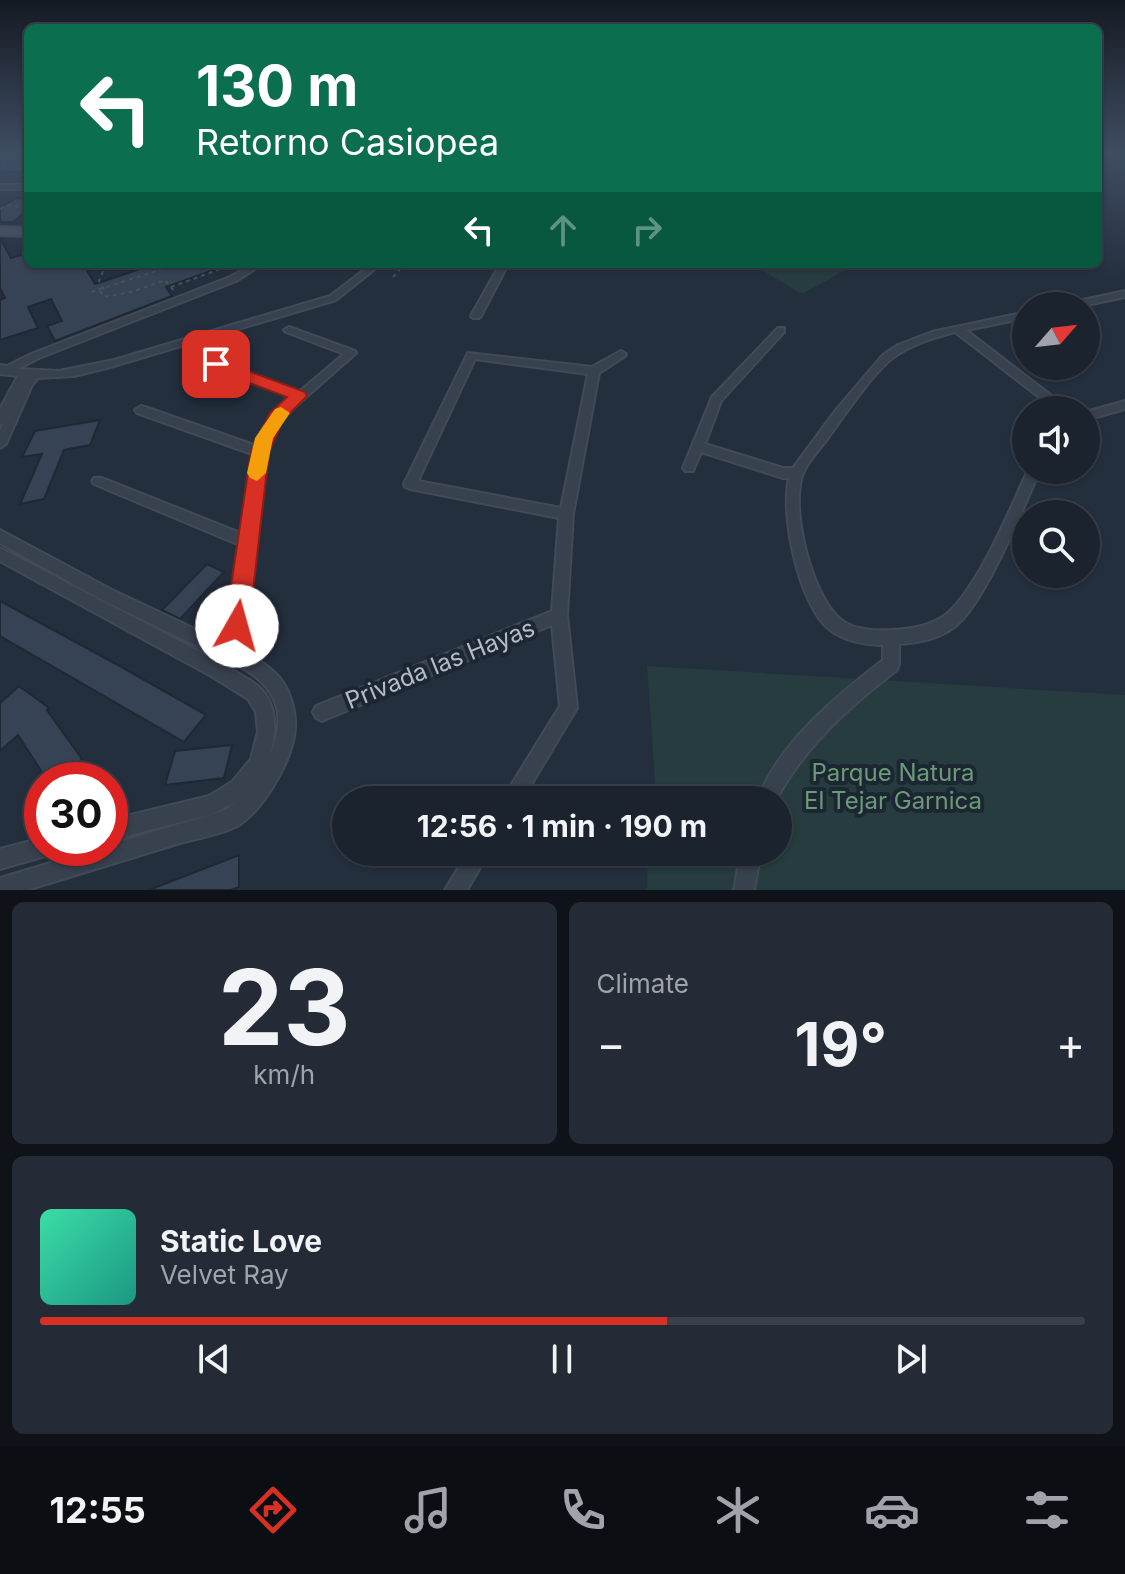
<!DOCTYPE html>
<meta charset="utf-8">
<style>
body{margin:0;font-family:Inter,sans-serif;background:#242b36;color:#f1f3f6;height:100vh;display:flex;flex-direction:column;font-size:30px;white-space:nowrap}
*{box-sizing:border-box;margin:0}
p{font-size:26px;color:#a0a4aa}
.icon{flex:none;width:44px;height:44px;fill:none;stroke:currentColor;stroke-width:2;stroke-linecap:round;stroke-linejoin:round}
.map{position:relative;height:890px;overflow:hidden}
.details{display:flex;flex-direction:column;gap:12px;padding:12px;background:#0f1319;flex:1}
.details>*{flex:none}
.top-card{position:absolute;left:24px;top:24px;width:1078px;height:244px;border-radius:12px;box-shadow:0 2px 6px #0004,0 0 0 2px #39404a;background:#0b6e4f;color:#fff;overflow:hidden}
.needle{width:52px;rotate:62deg}
.fabs{position:absolute;left:1012px;top:292px;display:grid;gap:16px}
.fabs a{display:grid;place-items:center;width:88px;height:88px;border-radius:50%;background:#1b232e;box-shadow:0 2px 6px #0004,0 0 0 2px #39404a;font-size:40px}
.speed{position:absolute;left:24px;top:762px;display:flex;gap:16px;font-size:40px;font-weight:700;text-align:center}
.speed>*{display:grid;place-content:center;width:104px;height:104px;border-radius:50%;background:#1b232e;box-shadow:0 2px 6px #0004,0 0 0 2px #39404a;line-height:1}
.speed .limit{border:12px solid #d22;background:#fff;color:#111}
.pin{position:absolute;display:grid;place-items:center;width:68px;height:68px;color:#fff;margin:-34px;border-radius:16px;box-shadow:0 4px 12px #0006}
.me{position:absolute;width:88px;margin:-44px;rotate:7deg;stroke-linejoin:round;filter:drop-shadow(0 0 6px #0008)}
.turn{display:flex;align-items:center;gap:28px;height:168px;padding:0 40px;font-size:36px}
.turn .icon{width:104px;height:104px;stroke-width:2.5}
.turn b{display:block;font-size:56px;line-height:68px}
.lanes{display:flex;align-items:center;height:76px;padding:0 40px;background:#0003;justify-content:center;gap:40px;direction:ltr}
.lanes .off{opacity:.35}
.big{font-size:60px;font-weight:700;line-height:1.1}
.details .tile{flex:1;display:flex;flex-direction:column;justify-content:center;gap:12px;min-width:0;padding:0 28px;border-radius:12px;background:#242b36}
.details .dial{align-items:center;gap:0}
.dial b{font-size:104px;line-height:1}
.song{display:flex;align-items:center;gap:24px}
.cover{width:96px;height:96px;border-radius:12px;background:linear-gradient(135deg,hsl(160 70% 55%),hsl(170 70% 35%))}
.played{height:8px;border-radius:4px;background:linear-gradient(90deg,#d93025 60%,#39404a 60%)}
.keys{display:flex;justify-content:space-around;direction:ltr}
.heat{display:flex;justify-content:space-between;align-items:center;font-size:44px;direction:ltr}
.details .tiles{flex:1;display:grid;gap:12px;grid-template-columns:1fr 1fr}
.tile:last-child{grid-column:span 2}
.trip{position:absolute;left:332px;top:786px;width:460px;height:80px;border-radius:40px;background:#1b232e;box-shadow:0 2px 6px #0004,0 0 0 2px #39404a;font-weight:700;line-height:80px;text-align:center}
.tab-bar{display:flex;height:128px;justify-content:space-around;align-items:center;background:#0b0e12;color:#a0a4aa}
.tab-bar .icon{width:56px;height:56px}
.tab-bar .selected{color:#d93025}
.tab-bar b{font-size:36px;color:#f1f3f6}
.map>svg:first-child{display:block}
</style>
<div class="map">
<svg width="1125" height="890" viewBox="0 0 1125 890">
<rect width="100%" height="100%" fill="#242f3e"/>
<!-- green -->
<g fill="#263c3f">
<path d="M751,264H856L802,294Z"/>
<path d="M647,666L1125,695V890H647L648,852H778V800H653L655,780Z"/>
</g>
<!-- building -->
<g fill="#364354" stroke="#1f2835" stroke-width="2">
<path d="M0,156L28,159V173L0,171Z"/>
<path d="M17,198L28,200V209L13,222H0V207Z"/>
<path d="M0,238L11,258L28,253V264H77L78,269L85,267L95,284L155,264L225,266L166,287L172,296L55,341L47,326L62,321L51,299L28,307L38,328L0,340V300L5,298L0,288Z"/>
<path d="M100,420L90,445L64,450L44,499L20,504L42,454L22,457L35,431Z"/>
<path d="M207,564L224,572L180,619L162,610Z"/>
<path d="M0,601L118,665L206,715L184,742L0,636Z"/>
<path d="M19,686L49,708L47,710L82,759L56,780H47L18,735L0,751V703Z"/>
<path d="M232,745L224,778L165,785L175,751Z"/>
<path d="M239,855V887L231,890H149Z"/>
</g>
<g fill="none" stroke-linecap="round" stroke-linejoin="round">
<defs>
<g id="street">
<rect x="0" y="185" width="28" height="4"/>
<path d="M253,264H263L236,281L39,358L18,369L59,371L114,360L330,296L372,264H381L336,300L107,368L74,376L38,378L32,385L6,444L0,448V431L4,423L0,424V409L18,376L0,374V365L7,366L31,354L230,277Z"/>
<path d="M500,264H508L481,316L479,318H473L471,316Z"/>
<path d="M1125,291V297L1082,306H1064L1069,303Z"/>
<path d="M1026,312V318L966,330L1070,410H1056L955,332C933,338 912,344 894,357C872,373 842,419 825,442C818,451 809,461 804,471C788,505 812,596 840,619C853,630 876,631 892,630C914,629 938,625 953,608C983,575 1009,512 1028,470H1040C1024,506 983,608 953,628C938,639 917,643 899,644V664L897,670C849,707 805,746 776,800H757C781,741 834,698 883,660V645C866,645 844,641 830,630C799,606 780,514 789,478H783L701,452L693,471H685L683,468L712,397L778,328H784V332L721,401L705,444L783,468H793L836,410L883,355L898,345L932,332Z"/>
<path d="M289,327L355,351L356,353L280,420L270,438L241,651C274,667 291,682 295,719C298,752 266,807 239,825C226,833 195,839 180,843C129,859 78,874 27,890H0V878L100,848H110V845L226,810L236,801L212,814L110,840V820L209,796L232,782L251,759L258,732L256,712L248,699L213,677L0,561V548L217,661L220,657L102,600L0,543V530L112,590L227,644L242,546L94,484L92,481L94,478H102L243,534L255,455L137,413L135,410L141,406L145,407L257,446C260,425 276,411 292,397L212,366L211,364L212,362H220L299,392L344,354L286,332L284,330ZM235,664C275,684 289,712 270,755C276,732 278,704 259,687C251,680 240,675 231,669Z"/>
<path d="M621,351L626,354L625,356L599,373L573,514L567,615L577,708L522,800H502L560,706L552,625L322,721L316,718L313,712L316,706L552,611L559,518L410,489L405,487L404,484L468,353L592,367ZM475,359L588,374L561,508L418,481Z"/>
<path d="M1125,401V409L1086,420V412Z"/>
<path d="M42,838V848H52L49,855L0,869V849Z"/>
<path d="M468,852H489L467,890H445Z"/>
<path d="M741,852H761L754,890H734Z"/>
</g>
<path id="secondary" d="M0,227L28,228V236L0,235Z"/>
</defs>
<!-- street casing -->
<use href="#street" stroke="#414a57" stroke-width="4"/>
<!-- secondary casing -->
<use href="#secondary" stroke="#414a57" stroke-width="4"/>
<!-- path -->
<g stroke="#3f5557" stroke-width="2" stroke-dasharray="4 4" stroke-linecap="butt">
<path d="M0,209L8,205L28,208"/>
<path d="M393,277L405,264"/>
<path d="M171,287L234,264"/>
<path d="M104,289L99,281L106,264"/>
<path d="M100,291L104,297L131,292L165,280L175,292"/>
<path d="M91,292L178,264"/>
</g>
<!-- street -->
<use href="#street" fill="#38414e" fill-rule="evenodd"/>
<!-- secondary -->
<use href="#secondary" fill="#465061" fill-rule="evenodd"/>
</g>
<!-- sky -->
<linearGradient id="sky" x2="0" y2="1"><stop stop-color="#141a22"/><stop offset="0.55" stop-color="#3f4d63"/><stop offset="1" stop-color="#3f4d63" stop-opacity="0"/></linearGradient>
<rect width="1125" height="279" fill="url(#sky)"/>
<!-- route -->
<path fill="#d93025" stroke="#8d1f18" stroke-width="2" d="M216,359L305,392L307,396L283,420L269,452L249,626L245,634L237,637L229,634L225,626L251,452L270,413L287,397L210,368L208,364Z"/>
<!-- slow -->
<path fill="#f59e0b" d="M281,407L290,413L273,438L266,473L257,481L250,478L247,473L255,438L275,409Z"/>
<g text-anchor="middle" dominant-baseline="central" stroke-width="8" stroke-linejoin="round" paint-order="stroke">
<!-- near-street labels -->
<g font-size="24" fill="#b4bcc9" stroke="#1d2633">
<text transform="translate(440 664) rotate(-22)">Privada las Hayas</text>
</g>
<!-- near-park labels -->
<g font-size="24" fill="#6b9a76" stroke="#1d2633">
<text x="893" y="772">Parque Natura<tspan x="893" dy="28">El Tejar Garnica</tspan></text>
</g>
</g>
</svg>
<div class="fabs">
<a><svg class="needle" viewBox="-14 -14 28 28"><path d="M0-13l5 13h-10z" fill="#e53935"/><path d="M0 13l5-13h-10z" fill="#a0a4aa"/></svg></a>
<a><svg class="icon" aria-label="sound" viewBox="0 0 24 24"><path d="M4 9h4l5-4v14l-5-4H4zM17 9q2 3 0 6"/></svg></a>
<a><svg class="icon" aria-label="search" viewBox="0 0 24 24"><circle cx="10" cy="10" r="6"/><path d="M15 15l6 6"/></svg></a>
</div>
<div class="speed"><div class="limit">30</div></div>
<div class="pin" style="left:216px;top:364px;background:#d93025"><svg class="icon" aria-label="arrive" viewBox="0 0 24 24"><path d="M6 21V4h12l-3 4 3 4H6"/></svg></div>
<svg class="me" style="left:237px;top:626px" viewBox="-20 -20 40 40"><circle r="19" fill="#fff"/><path d="M0-13L10 11 0 6-10 11z" fill="#d93025"/></svg>
<div class="trip">12:56 · 1 min · 190 m</div>
<div class="top-card">
<div class="turn"><svg class="icon" aria-label="left" viewBox="0 0 24 24"><path d="M17 20v-9H6M10 6l-5 5 5 5"/></svg><div><b>130 m</b>Retorno Casiopea</div></div>
<div class="lanes"><svg class="icon" aria-label="left" viewBox="0 0 24 24"><path d="M17 20v-9H6M10 6l-5 5 5 5"/></svg><svg class="icon off" aria-label="ahead" viewBox="0 0 24 24"><path d="M12 20V5M6 11l6-6 6 6"/></svg><svg class="icon off" aria-label="right" viewBox="0 0 24 24"><path d="M7 20v-9h11M14 6l5 5-5 5"/></svg></div>
</div>
</div>
<section class="details">
<div class="tiles">
<div class="tile dial"><b>23</b><p>km/h</p></div>
<div class="tile"><p>Climate</p>
<div class="heat"><a>−</a><b class="big">19°</b><a>+</a></div>
</div>
<div class="tile">
<div class="song"><i class="cover"></i><div><b>Static Love</b><p>Velvet Ray</p></div></div>
<div class="played"></div>
<div class="keys"><svg class="icon" aria-label="previous" viewBox="0 0 24 24"><path d="M18 5L8 12l10 7zM5 5v14"/></svg><svg class="icon" aria-label="pause" viewBox="0 0 24 24"><path d="M8 5v14M16 5v14"/></svg><svg class="icon" aria-label="next" viewBox="0 0 24 24"><path d="M6 5l10 7-10 7zM19 5v14"/></svg></div>
</div>
</div>
</section>
<nav class="tab-bar">
<b>12:55</b>
<svg class="icon selected" aria-label="directions" viewBox="0 0 24 24"><path d="M12 3l9 9-9 9-9-9zM9 14v-3h6M13 9l2 2-2 2"/></svg>
<svg class="icon" aria-label="music" viewBox="0 0 24 24"><path d="M9 18V5l10-2v13"/><circle cx="6" cy="18" r="3"/><circle cx="16" cy="16" r="3"/></svg>
<svg class="icon" aria-label="phone" viewBox="0 0 24 24"><path d="M5 4h4l2 5-3 2q2 4 5 5l2-3 5 2v4C11 20 4 13 5 4z"/></svg>
<svg class="icon" aria-label="climate" viewBox="0 0 24 24"><path d="M12 3v18M4 7l16 10M4 17L20 7"/></svg>
<svg class="icon" aria-label="car" viewBox="0 0 24 24"><path d="M5 17H2v-5l4-1 3-4h7l3 4 3 1v5h-3M9 17h6M6 11h13"/><circle cx="7" cy="17" r="2"/><circle cx="17" cy="17" r="2"/></svg>
<svg class="icon" aria-label="filters" viewBox="0 0 24 24"><path d="M4 7h16M4 17h16"/><circle cx="9" cy="7" r="2"/><circle cx="15" cy="17" r="2"/></svg>
</nav>
